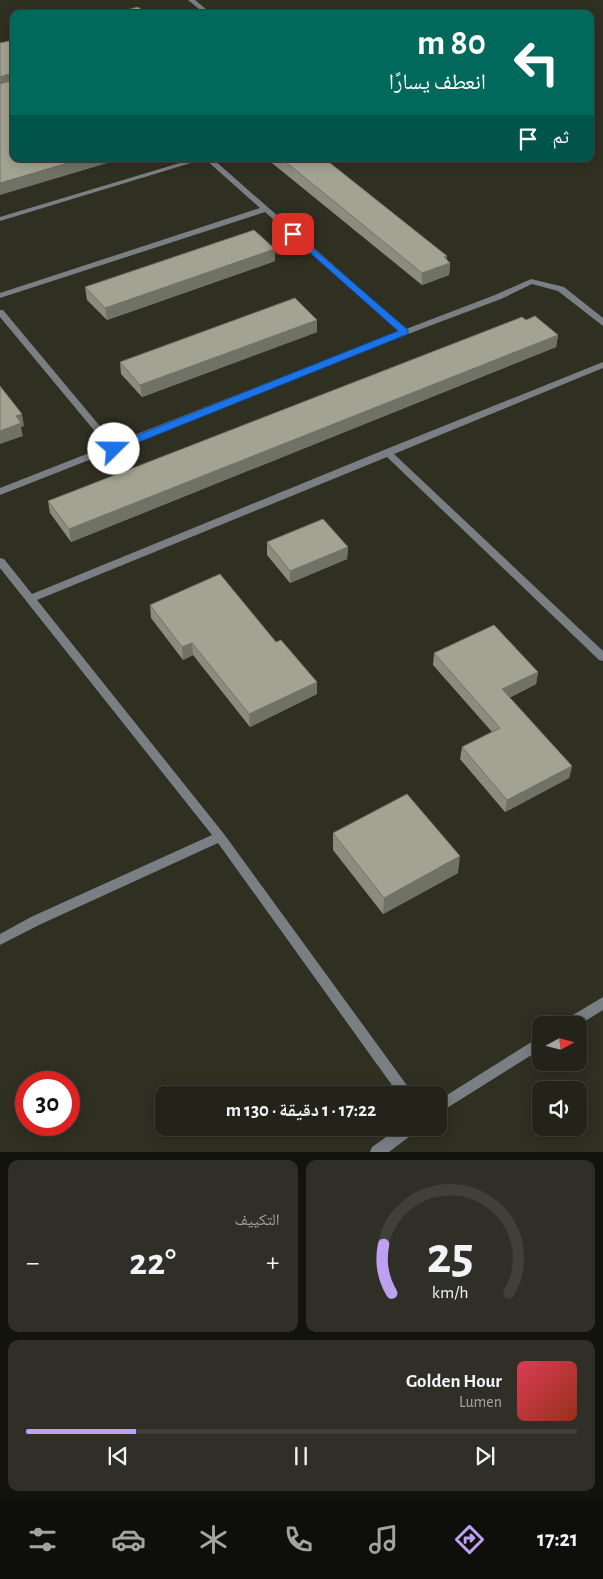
<!DOCTYPE html>
<html lang="ar">
<meta charset="utf-8">
<style>
body{margin:0;font-family:"Alegreya Sans","Noto Naskh Arabic",sans-serif;background:#2f2f27;color:#f1f3f6;direction:rtl;height:100vh;display:flex;flex-direction:column;font-size:19px;white-space:nowrap}
*{box-sizing:border-box;margin:0}
p{font-size:16px;color:#a3a4a2}
.icon{flex:none;width:28px;height:28px;fill:none;stroke:currentColor;stroke-width:2;stroke-linecap:round;stroke-linejoin:round}
.map{position:relative;height:1152px;overflow:hidden;direction:ltr}
.drawer{display:flex;flex-direction:column;gap:8px;padding:8px;background:#13130e;flex:1}
.drawer>*{flex:none}
.guide{position:absolute;left:10px;top:10px;width:584px;height:152px;border-radius:10px;box-shadow:0 2px 12px #0003,0 0 0 1px #404039;direction:rtl;background:#00695c;color:#fff;overflow:hidden}
.needle{width:32px;rotate:83deg}
.controls{position:absolute;left:532px;top:1016px;display:grid;gap:10px}
.controls a{display:grid;place-items:center;width:55px;height:55px;border-radius:10px;background:#23231a;box-shadow:0 2px 12px #0003,0 0 0 1px #404039;font-size:25px}
.speed{position:absolute;left:15px;top:1071px;display:flex;gap:10px;font-size:25px;font-weight:700;text-align:center}
.speed>*{display:grid;place-content:center;width:65px;height:65px;border-radius:50%;background:#23231a;box-shadow:0 2px 12px #0003,0 0 0 1px #404039;line-height:1}
.speed .limit{border:8px solid #d22;background:#fff;color:#111}
.pin{position:absolute;display:grid;place-items:center;width:42px;height:42px;color:#fff;margin:-21px;border-radius:10px;box-shadow:0 2px 8px #0006}
.me{position:absolute;width:55px;margin:-28px;rotate:68deg;stroke-linejoin:round;filter:drop-shadow(0 0 4px #0008)}
.turn{display:flex;align-items:center;gap:18px;height:105px;padding:0 25px;font-size:22px}
.turn .icon{width:65px;height:65px;stroke-width:2.5}
.turn b{display:block;font-size:35px;line-height:42px}
.then{display:flex;align-items:center;height:48px;padding:0 25px;background:#0003;gap:10px;font-size:19px}
.big{font-size:38px;font-weight:700;line-height:1.1}
.drawer .tile{flex:1;display:flex;flex-direction:column;justify-content:center;gap:8px;min-width:0;padding:0 18px;border-radius:10px;background:#2f2f27}
.drawer .dial{align-items:center;gap:0}
.dial svg{height:130px;overflow:visible;fill:none;stroke:#404039;stroke-width:7;stroke-linecap:round;text-anchor:middle}
.dial text{fill:#f1f3f6;stroke:none}
.song{display:flex;align-items:center;gap:15px}
.cover{width:60px;height:60px;border-radius:8px;background:linear-gradient(135deg,hsl(350 70% 55%),hsl(10 70% 35%))}
.played{height:5px;border-radius:2px;background:linear-gradient(90deg,#bca0f2 20%,#404039 20%)}
.keys{display:flex;justify-content:space-around;direction:ltr}
.heat{display:flex;justify-content:space-between;align-items:center;font-size:28px;direction:ltr}
.drawer .tiles{flex:1;display:grid;gap:8px;grid-template-columns:1fr 1fr}
.tile:last-child{grid-column:span 2}
.trip{position:absolute;left:155px;top:1086px;width:292px;height:50px;border-radius:10px;background:#23231a;box-shadow:0 2px 12px #0003,0 0 0 1px #404039;font-weight:700;line-height:50px;text-align:center;direction:rtl}
.dock{display:flex;height:80px;justify-content:space-around;align-items:center;background:#0e0e0a;color:#a3a4a2}
.dock .icon{width:35px;height:35px}
.dock .active{color:#bca0f2}
.dock b{font-size:22px;color:#f1f3f6}
.map>svg:first-child{display:block}
</style>
<div class="map">
<svg width="603" height="1152" viewBox="0 0 603 1152">
<rect width="100%" height="100%" fill="#2f2f22"/>
<g fill="none" stroke-linecap="round" stroke-linejoin="round">
<!-- street -->
<g fill="#7a7f84" fill-rule="evenodd">
<path d="M188,0H195L212,14H205Z"/>
<path d="M193,159H204L0,221V217Z"/>
<path d="M205,159H213L406,329L495,295L531,279L564,287L603,318V326L558,291L532,284L501,299L408,334L118,449L117,451H112L0,495V488L107,446L0,317V310H3L114,443L399,331L265,212L0,298V293L260,208Z"/>
<path d="M603,362V368L394,454L603,651V661L599,660L387,457L37,600L224,834L414,1095H399L218,843L39,925L0,945V934L31,917L212,835L0,568V558L4,559L32,594L384,450Z"/>
<path d="M603,997V1010L579,1025H562L563,1021Z"/>
<path d="M541,1036V1049L439,1113V1100Z"/>
<path d="M399,1128H416L414,1133L389,1152H370L372,1147Z"/>
</g>
</g>
<!-- wall -->
<g fill="#8b8c7e">
<path d="M267,159H325L450,263L449,275L422,285Z"/>
<path d="M275,261L107,320L87,300L85,287Z"/>
<path d="M317,320V332L142,397L121,374L120,362Z"/>
<path d="M526,320L558,335L556,347L71,542L50,513L48,501Z"/>
<path d="M267,542L348,547L347,559L290,583L267,555Z"/>
<path d="M150,605L276,642L317,682V694L250,727L193,655L183,660L151,618Z"/>
<path d="M434,653L538,672L536,684L509,698L572,766L569,778L505,812L460,759L462,747L492,732L433,665Z"/>
<path d="M333,833L458,873L383,914L333,850Z"/>
</g>
<!-- shaded-wall -->
<g fill="#717266">
<path d="M12,73L13,84L0,88V77Z"/>
<path d="M81,159H121L0,195V183Z"/>
<path d="M275,249V261L107,320L105,308Z"/>
<path d="M447,256V264L450,263L449,275L422,285V273L444,257Z"/>
<path d="M317,320V332L142,397L140,385Z"/>
<path d="M558,335L556,347L71,542L69,529Z"/>
<path d="M22,414L24,426L21,427L23,436L0,444V431L16,416Z"/>
<path d="M348,547L347,559L290,583V571Z"/>
<path d="M192,643L193,655L183,660L182,647Z"/>
<path d="M538,672L536,684L500,702L502,689Z"/>
<path d="M317,682V694L250,727L249,714Z"/>
<path d="M572,766L569,778L505,812L507,800Z"/>
<path d="M460,856L458,873L383,914L384,898Z"/>
</g>
<!-- building -->
<g fill="#a2a392" stroke="#717266">
<path d="M138,7L147,14H111Z"/>
<path d="M14,40V74L12,73L0,77V43Z"/>
<path d="M14,77V159H81L0,183V84L13,80Z"/>
<path d="M282,159H325L447,256L444,257L450,263L422,273Z"/>
<path d="M254,230L275,249L105,308L85,287Z"/>
<path d="M295,298L317,320L140,385L120,362Z"/>
<path d="M535,316L558,335L69,529L48,501L522,317L526,320Z"/>
<path d="M0,386L22,414L16,416L21,423L0,431Z"/>
<path d="M323,519L348,547L290,571L267,542Z"/>
<path d="M220,574L276,642L281,640L317,682L249,714L192,643L182,647L150,605Z"/>
<path d="M494,625L538,672L502,689L572,766L507,800L462,747L500,728L434,653Z"/>
<path d="M407,794L460,856L384,898L333,833Z"/>
</g>
<!-- route -->
<path fill="#1a73e8" stroke="#114b97" d="M293,231L408,330V334L117,451H110L108,449L110,446L398,331L290,235L289,234Z"/>
</svg>
<div class="controls">
<a><svg class="needle" viewBox="-14 -14 28 28"><path d="M0-13l5 13h-10z" fill="#e53935"/><path d="M0 13l5-13h-10z" fill="#a3a4a2"/></svg></a>
<a><svg class="icon" aria-label="sound" viewBox="0 0 24 24"><path d="M4 9h4l5-4v14l-5-4H4zM17 9q2 3 0 6"/></svg></a>
</div>
<div class="speed"><div class="limit">30</div></div>
<div class="pin" style="left:293px;top:234px;background:#d93025"><svg class="icon" aria-label="arrive" viewBox="0 0 24 24"><path d="M6 21V4h12l-3 4 3 4H6"/></svg></div>
<svg class="me" style="left:114px;top:449px" viewBox="-20 -20 40 40"><circle r="19" fill="#fff"/><path d="M0-13L10 11 0 6-10 11z" fill="#1a73e8"/></svg>
<div class="trip">17:22 · 1 دقيقة · 130 m</div>
<div class="guide">
<div class="turn"><svg class="icon" aria-label="left" viewBox="0 0 24 24"><path d="M17 20v-9H6M10 6l-5 5 5 5"/></svg><div><b>80 m</b>انعطف يسارًا</div></div>
<div class="then">ثم<svg class="icon" aria-label="arrive" viewBox="0 0 24 24"><path d="M6 21V4h12l-3 4 3 4H6"/></svg></div>
</div>
</div>
<section class="drawer">
<div class="tiles">
<div class="tile dial"><svg viewBox="0 0 100 80">
<path d="M14 69A42 42 0 1 1 86 69"/>
<path d="M14 69A42 42 0 0 1 9 39" stroke="#bca0f2"/>
<text x="50" y="56" font-size="32" font-weight="700">25</text>
<text x="50" y="72" font-size="11">km/h</text>
</svg></div>
<div class="tile"><p>التكييف</p>
<div class="heat"><a>−</a><b class="big">22°</b><a>+</a></div>
</div>
<div class="tile">
<div class="song"><i class="cover"></i><div><b>Golden Hour</b><p>Lumen</p></div></div>
<div class="played"></div>
<div class="keys"><svg class="icon" aria-label="previous" viewBox="0 0 24 24"><path d="M18 5L8 12l10 7zM5 5v14"/></svg><svg class="icon" aria-label="pause" viewBox="0 0 24 24"><path d="M8 5v14M16 5v14"/></svg><svg class="icon" aria-label="next" viewBox="0 0 24 24"><path d="M6 5l10 7-10 7zM19 5v14"/></svg></div>
</div>
</div>
</section>
<nav class="dock">
<b>17:21</b>
<svg class="icon active" aria-label="directions" viewBox="0 0 24 24"><path d="M12 3l9 9-9 9-9-9zM9 14v-3h6M13 9l2 2-2 2"/></svg>
<svg class="icon" aria-label="music" viewBox="0 0 24 24"><path d="M9 18V5l10-2v13"/><circle cx="6" cy="18" r="3"/><circle cx="16" cy="16" r="3"/></svg>
<svg class="icon" aria-label="phone" viewBox="0 0 24 24"><path d="M5 4h4l2 5-3 2q2 4 5 5l2-3 5 2v4C11 20 4 13 5 4z"/></svg>
<svg class="icon" aria-label="climate" viewBox="0 0 24 24"><path d="M12 3v18M4 7l16 10M4 17L20 7"/></svg>
<svg class="icon" aria-label="car" viewBox="0 0 24 24"><path d="M5 17H2v-5l4-1 3-4h7l3 4 3 1v5h-3M9 17h6M6 11h13"/><circle cx="7" cy="17" r="2"/><circle cx="17" cy="17" r="2"/></svg>
<svg class="icon" aria-label="filters" viewBox="0 0 24 24"><path d="M4 7h16M4 17h16"/><circle cx="9" cy="7" r="2"/><circle cx="15" cy="17" r="2"/></svg>
</nav>
